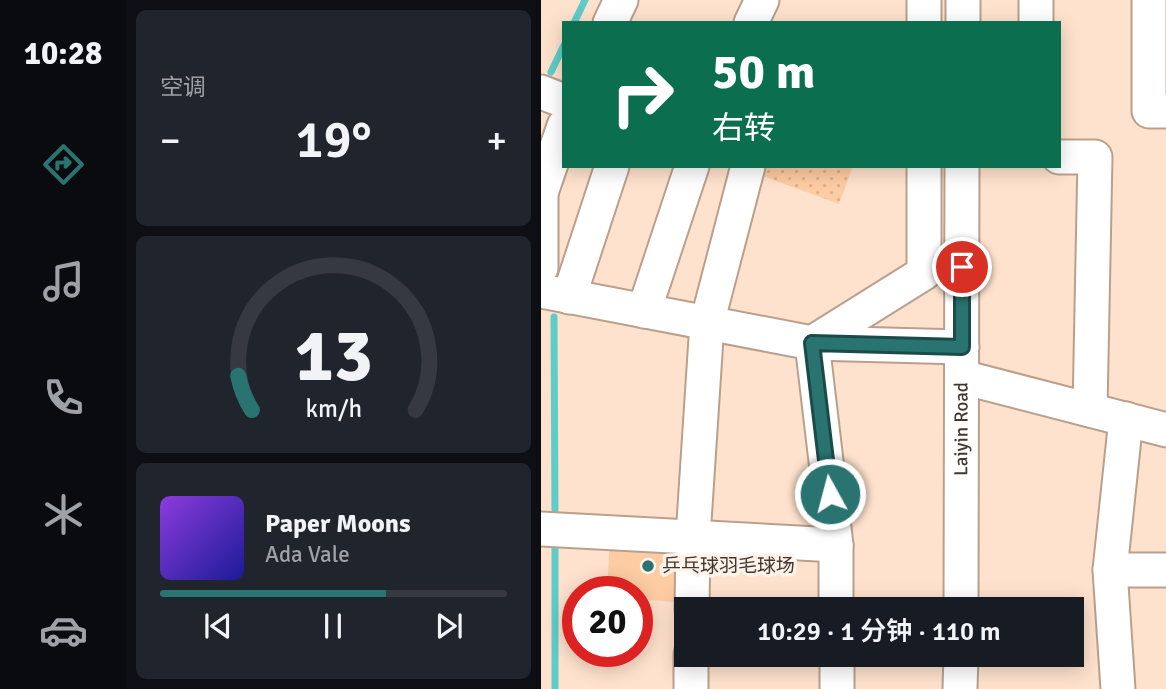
<!DOCTYPE html>
<html lang="zh">
<meta charset="utf-8">
<style>
body{margin:0;font-family:Signika,"Noto Sans SC",sans-serif;background:#20242c;color:#f1f3f6;height:100vh;display:flex;flex-direction:column;font-size:26px;white-space:nowrap}
*{box-sizing:border-box;margin:0}
p{font-size:23px;color:#9ea1a6}
.icon{flex:none;width:38px;height:38px;fill:none;stroke:currentColor;stroke-width:2;stroke-linecap:round;stroke-linejoin:round}
.map{position:relative;flex:1;overflow:hidden}
.drawer{display:flex;flex-direction:column;gap:10px;padding:10px;background:#0d0f14;width:415px}
.drawer>*{flex:none}
.banner{position:absolute;left:21px;top:21px;width:499px;height:147px;border-radius:0px;box-shadow:0 4px 18px #0003;background:#0b6e4f;color:#fff;overflow:hidden}
.speed{position:absolute;left:21px;top:576px;display:flex;gap:14px;font-size:35px;font-weight:700;text-align:center}
.speed>*{display:grid;place-content:center;width:91px;height:91px;border-radius:50%;background:#171b24;box-shadow:0 4px 18px #0003;line-height:1}
.speed .limit{border:10px solid #d22;background:#fff;color:#111}
.pin{position:absolute;display:grid;place-items:center;width:60px;height:60px;color:#fff;margin:-30px;border:4px solid #fff;border-radius:50%;box-shadow:0 2px 7px #0007}
.me{position:absolute;width:77px;margin:-38px;rotate:353deg;stroke-linejoin:round;filter:drop-shadow(0 0 5px #0008)}
.turn{display:flex;align-items:center;gap:24px;height:147px;padding:0 35px;font-size:32px}
.turn .icon{width:91px;height:91px;stroke-width:2.5}
.turn b{display:block;font-size:49px;line-height:60px}
.big{font-size:52px;font-weight:600;line-height:1.1}
.drawer .widget{flex:1;display:flex;flex-direction:column;justify-content:center;gap:10px;min-width:0;padding:0 24px;border-radius:10px;background:#20242c}
.drawer .dial{align-items:center;gap:0}
.dial svg{height:182px;overflow:visible;fill:none;stroke:#363941;stroke-width:7;stroke-linecap:round;text-anchor:middle}
.dial text{fill:#f1f3f6;stroke:none}
.song{display:flex;align-items:center;gap:21px}
.cover{width:84px;height:84px;border-radius:10px;background:linear-gradient(135deg,hsl(270 70% 55%),hsl(240 70% 35%))}
.played{height:7px;border-radius:4px;background:linear-gradient(90deg,#297370 65%,#363941 65%)}
.keys{display:flex;justify-content:space-around;direction:ltr}
.heat{display:flex;justify-content:space-between;align-items:center;font-size:38px;direction:ltr}
.trip{position:absolute;left:133px;top:597px;width:410px;height:70px;border-radius:0px;background:#171b24;box-shadow:0 4px 18px #0003;font-weight:600;line-height:70px;text-align:center}
main{display:flex;flex:1;min-height:0}
.tab-bar{display:flex;flex-direction:column;width:126px;justify-content:space-around;align-items:center;background:#090b0e;color:#9ea1a6}
.tab-bar .icon{width:49px;height:49px}
.tab-bar .active{color:#297370}
.tab-bar b{font-size:32px;color:#f1f3f6}
.map>svg:first-child{display:block}
</style>
<main>
<nav class="tab-bar">
<b>10:28</b>
<svg class="icon active" aria-label="directions" viewBox="0 0 24 24"><path d="M12 3l9 9-9 9-9-9zM9 14v-3h6M13 9l2 2-2 2"/></svg>
<svg class="icon" aria-label="music" viewBox="0 0 24 24"><path d="M9 18V5l10-2v13"/><circle cx="6" cy="18" r="3"/><circle cx="16" cy="16" r="3"/></svg>
<svg class="icon" aria-label="phone" viewBox="0 0 24 24"><path d="M5 4h4l2 5-3 2q2 4 5 5l2-3 5 2v4C11 20 4 13 5 4z"/></svg>
<svg class="icon" aria-label="climate" viewBox="0 0 24 24"><path d="M12 3v18M4 7l16 10M4 17L20 7"/></svg>
<svg class="icon" aria-label="car" viewBox="0 0 24 24"><path d="M5 17H2v-5l4-1 3-4h7l3 4 3 1v5h-3M9 17h6M6 11h13"/><circle cx="7" cy="17" r="2"/><circle cx="17" cy="17" r="2"/></svg>
</nav>
<section class="drawer">
<div class="widget"><p>空调</p>
<div class="heat"><a>−</a><b class="big">19°</b><a>+</a></div>
</div>
<div class="widget dial"><svg viewBox="0 0 100 80">
<path d="M14 69A42 42 0 1 1 86 69"/>
<path d="M14 69A42 42 0 0 1 8 54" stroke="#297370"/>
<text x="50" y="56" font-size="32" font-weight="700">13</text>
<text x="50" y="72" font-size="11">km/h</text>
</svg></div>
<div class="widget">
<div class="song"><i class="cover"></i><div><b>Paper Moons</b><p>Ada Vale</p></div></div>
<div class="played"></div>
<div class="keys"><svg class="icon" aria-label="previous" viewBox="0 0 24 24"><path d="M18 5L8 12l10 7zM5 5v14"/></svg><svg class="icon" aria-label="pause" viewBox="0 0 24 24"><path d="M8 5v14M16 5v14"/></svg><svg class="icon" aria-label="next" viewBox="0 0 24 24"><path d="M6 5l10 7-10 7zM19 5v14"/></svg></div>
</div>
</section>
<div class="map">
<svg width="626" height="689" viewBox="0 0 626 689">
<defs>
<pattern id="park-dots" width="8" height="8" patternUnits="userSpaceOnUse" patternTransform="scale(1.75)"><rect width="8" height="8" fill="#fecca3"/><path d="M2 2h.1M6 6h.1" fill="none" stroke="#dbb08d" stroke-width="1.8" stroke-linecap="round"/></pattern>
</defs>
<rect width="100%" height="100%" fill="#fee2cd"/>
<!-- park -->
<path fill="url(#park-dots)" d="M219,166H312L298,204L216,174Z"/>
<!-- pitch -->
<path fill="#fecca3" d="M69,536L148,541L145,603L96,599V592H66Z"/>
<g fill="none" stroke-linecap="round" stroke-linejoin="round">
<!-- stream -->
<g stroke="#5fccc8" stroke-width="7">
<path d="M33,23L44,0"/>
<path d="M10,72L23,45"/>
<path d="M13,317L14,519"/>
<path d="M14,538V689"/>
</g>
<defs>
<g id="minor">
<path d="M608,0V111H626"/>
<path d="M69,23L80,0"/>
<path d="M210,23L221,0"/>
<path d="M383,23V0"/>
<path d="M422,23V0"/>
<path d="M495,23V0"/>
<path d="M0,92L23,101"/>
<path d="M518,157H554L549,410"/>
<path d="M0,189V268"/>
<path d="M1,190L23,126"/>
<path d="M0,291L271,343L421,347"/>
<path d="M28,297L71,166"/>
<path d="M103,311L151,166"/>
<path d="M421,377L626,430"/>
<path d="M0,529L295,545"/>
<path d="M569,570H626"/>
<path d="M151,609L152,537L166,323L207,166"/>
<path d="M295,609V545L271,343L383,273V166"/>
<path id="s1" d="M420,609L421,166"/>
<path d="M296,654V689"/>
<path d="M150,689V654"/>
<path d="M419,689L420,654"/>
<path d="M577,689L569,570L585,419"/>
</g>
</defs>
<!-- minor casing -->
<use href="#minor" stroke="#baa08c" stroke-width="37"/>
<!-- minor -->
<use href="#minor" stroke="#fff" stroke-width="33"/>
</g>
<g fill="none" stroke-linecap="round" stroke-linejoin="round">
<defs>
<path id="route" d="M289,494L271,343L421,347V267"/>
</defs>
<!-- route casing -->
<use href="#route" stroke="#1b4b49" stroke-width="18"/>
<!-- route -->
<use href="#route" stroke="#297370" stroke-width="12"/>
</g>
<!-- markers -->
<circle fill="#297370" stroke="#fef3ea" stroke-width="2.5" cx="107" cy="566" r="7"/>
<g text-anchor="middle" dominant-baseline="central" stroke-width="7" stroke-linejoin="round" paint-order="stroke">
<!-- street labels -->
<g font-size="19" fill="#42372f" stroke="#fef3ea">
<text stroke="none"><textPath href="#s1" startOffset="180">Laiyin Road</textPath></text>
</g>
<!-- poi labels -->
<g font-size="19" fill="#42372f" stroke="#fef3ea" text-anchor="start">
<text x="121" y="566">乒乓球羽毛球场</text>
</g>
</g>
</svg>
<div class="speed"><div class="limit">20</div></div>
<div class="pin" style="left:421px;top:267px;background:#d93025"><svg class="icon" aria-label="arrive" viewBox="0 0 24 24"><path d="M6 21V4h12l-3 4 3 4H6"/></svg></div>
<svg class="me" style="left:289px;top:494px" viewBox="-20 -20 40 40"><circle r="17" fill="#297370" stroke="#fff" stroke-width="3"/><path d="M0-11L8 9 0 5-8 9z" fill="#fff"/></svg>
<div class="trip">10:29 · 1 分钟 · 110 m</div>
<div class="banner">
<div class="turn"><svg class="icon" aria-label="right" viewBox="0 0 24 24"><path d="M7 20v-9h11M14 6l5 5-5 5"/></svg><div><b>50 m</b>右转</div></div>
</div>
</div>
</main>
